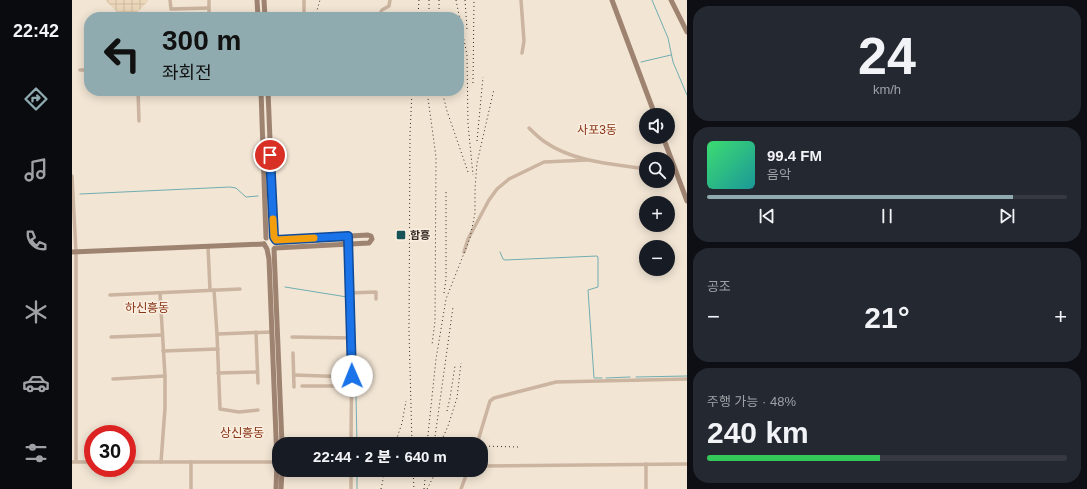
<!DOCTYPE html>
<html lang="ko">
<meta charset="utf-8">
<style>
body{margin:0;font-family:Arial,"Noto Sans KR",sans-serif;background:#242831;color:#f1f3f6;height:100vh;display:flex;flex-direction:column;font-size:15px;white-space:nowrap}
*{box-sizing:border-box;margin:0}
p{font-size:13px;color:#9ea1a6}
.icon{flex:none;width:22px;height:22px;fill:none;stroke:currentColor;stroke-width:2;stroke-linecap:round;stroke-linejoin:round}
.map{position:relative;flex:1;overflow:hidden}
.details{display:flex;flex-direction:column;gap:6px;padding:6px;background:#0d0f14;width:400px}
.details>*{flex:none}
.guide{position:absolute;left:12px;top:12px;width:380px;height:84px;border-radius:16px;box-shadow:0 2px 10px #0003;background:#8fabaf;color:#111;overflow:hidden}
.fabs{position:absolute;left:567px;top:108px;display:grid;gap:8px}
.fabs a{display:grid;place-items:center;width:36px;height:36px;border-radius:50%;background:#171b24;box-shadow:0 2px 10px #0003;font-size:20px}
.speed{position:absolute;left:12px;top:425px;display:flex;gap:8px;font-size:20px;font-weight:700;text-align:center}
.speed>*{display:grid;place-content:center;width:52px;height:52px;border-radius:50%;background:#171b24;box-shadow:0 2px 10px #0003;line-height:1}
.speed .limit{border:6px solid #d22;background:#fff;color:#111}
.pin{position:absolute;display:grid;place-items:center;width:34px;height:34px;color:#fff;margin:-17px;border:2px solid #fff;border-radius:50%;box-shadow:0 1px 4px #0007}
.me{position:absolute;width:44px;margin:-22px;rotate:359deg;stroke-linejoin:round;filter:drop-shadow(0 0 3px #0008)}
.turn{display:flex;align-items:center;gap:14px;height:84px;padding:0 12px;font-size:18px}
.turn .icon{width:52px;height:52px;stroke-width:2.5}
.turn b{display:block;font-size:28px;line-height:34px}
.big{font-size:30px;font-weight:800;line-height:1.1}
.details .tile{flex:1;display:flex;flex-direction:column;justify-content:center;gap:6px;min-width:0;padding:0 14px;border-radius:16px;background:#242831}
.details .dial{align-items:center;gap:0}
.dial b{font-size:52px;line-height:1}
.song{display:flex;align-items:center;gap:12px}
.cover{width:48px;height:48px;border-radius:6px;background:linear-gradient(135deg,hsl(140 70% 55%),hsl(180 70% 35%))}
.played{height:4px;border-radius:2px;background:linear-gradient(90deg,#8fabaf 85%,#363941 85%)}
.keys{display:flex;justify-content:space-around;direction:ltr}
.heat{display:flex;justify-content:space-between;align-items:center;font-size:22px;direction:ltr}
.charge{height:6px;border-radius:3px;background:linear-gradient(90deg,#34c759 48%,#363941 0)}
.trip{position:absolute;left:200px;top:437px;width:216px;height:40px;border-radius:16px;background:#171b24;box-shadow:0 2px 10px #0003;font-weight:800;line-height:40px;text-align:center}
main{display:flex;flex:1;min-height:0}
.menu{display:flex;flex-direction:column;width:72px;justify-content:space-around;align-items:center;background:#090b0e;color:#9ea1a6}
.menu .icon{width:28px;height:28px}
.menu .on{color:#8fabaf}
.menu b{font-size:18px;color:#f1f3f6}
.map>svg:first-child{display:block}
</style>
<main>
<nav class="menu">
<b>22:42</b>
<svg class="icon on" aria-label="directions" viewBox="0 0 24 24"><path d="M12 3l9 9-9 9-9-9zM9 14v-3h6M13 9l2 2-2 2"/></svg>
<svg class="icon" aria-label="music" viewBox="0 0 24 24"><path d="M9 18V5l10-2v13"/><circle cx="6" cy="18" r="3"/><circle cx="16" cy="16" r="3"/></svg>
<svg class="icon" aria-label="phone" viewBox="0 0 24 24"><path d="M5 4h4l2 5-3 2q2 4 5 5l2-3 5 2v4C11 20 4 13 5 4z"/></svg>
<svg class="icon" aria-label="climate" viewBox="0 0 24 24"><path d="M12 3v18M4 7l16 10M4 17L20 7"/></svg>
<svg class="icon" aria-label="car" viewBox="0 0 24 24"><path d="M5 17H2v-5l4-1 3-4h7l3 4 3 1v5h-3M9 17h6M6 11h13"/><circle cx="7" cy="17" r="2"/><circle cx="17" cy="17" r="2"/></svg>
<svg class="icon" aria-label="filters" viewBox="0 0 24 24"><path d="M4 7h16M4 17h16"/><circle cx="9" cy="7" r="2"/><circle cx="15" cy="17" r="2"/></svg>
</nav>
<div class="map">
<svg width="615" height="489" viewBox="0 0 615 489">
<defs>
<pattern id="plaza-grid" width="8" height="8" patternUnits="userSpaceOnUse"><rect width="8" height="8" fill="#ecd7ba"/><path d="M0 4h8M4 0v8" fill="none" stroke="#cbb9a0"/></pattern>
</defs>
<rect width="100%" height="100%" fill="#f2e5d4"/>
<!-- plaza -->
<path fill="url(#plaza-grid)" d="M33,0H75L76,1L61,17H50Z"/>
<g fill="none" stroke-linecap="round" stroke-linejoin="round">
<!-- stream -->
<g stroke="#71adb1" stroke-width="1">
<path d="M580,0L596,38L601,62L615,95"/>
<path d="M569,62L599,55"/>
<path d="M8,194L158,187L164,188L174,197L186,196"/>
<path d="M428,252L431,259L433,260L525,256L526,257V287L516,290L522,378H530"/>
<path d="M213,287L275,297"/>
<path d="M280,298L282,299L285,444"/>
<path d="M564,377L615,376"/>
<path d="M534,378L558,377"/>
<path d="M285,489V470"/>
</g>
<!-- street -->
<g stroke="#cbb4a0" stroke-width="3.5">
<path d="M98,0L99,9L137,8"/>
<path d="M137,0V17"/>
<path d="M232,0V17"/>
<path d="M449,0L452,41L450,53"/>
<path d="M306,17L310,10L317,6L318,0"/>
<path d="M8,70H17"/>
<path d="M66,91L67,121"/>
<path d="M457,128C462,133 467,138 473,142C502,162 540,164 574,169"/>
<path d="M596,171L603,168"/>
<path d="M0,176L4,252V461"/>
<path d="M276,236L280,336L279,444"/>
<path d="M136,246L138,290"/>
<path d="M392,252L396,239L417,200L425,189L437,179L472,162L515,160"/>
<path d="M142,290L145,334L148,409L167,412L186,410"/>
<path d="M88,293L93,376V408L89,462"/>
<path d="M277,293L304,292V299"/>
<path d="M38,295L168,289"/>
<path d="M184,332L186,383"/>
<path d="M145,334L200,332"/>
<path d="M39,337L90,335"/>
<path d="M220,337L280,338"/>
<path d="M91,351L146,349"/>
<path d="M221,353L222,387"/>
<path d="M146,373L185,372"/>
<path d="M222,375L280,377"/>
<path d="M41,379L93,376"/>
<path d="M230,386H280"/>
<path d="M405,444L418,401L422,398L484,382L615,379"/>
<path d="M0,462H21"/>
<path d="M55,462H206"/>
<path d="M409,466L615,464"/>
<path d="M279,470V489"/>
<path d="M119,489V462"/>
<path d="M389,489L396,470"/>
<path d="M574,489V464"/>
</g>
<!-- secondary -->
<g stroke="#9e8371" stroke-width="5">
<path d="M185,0L186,17"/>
<path d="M192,0L193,17"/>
<path d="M540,0L583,115"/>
<path d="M599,0L615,32"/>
<path d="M189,91L194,238"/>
<path d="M196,91L202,237"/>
<path d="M591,137L615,201"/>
<path d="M192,244L195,249L197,259L205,462L204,489"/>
<path d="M203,248L297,243L300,239L299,236L296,235L204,240"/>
<path d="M202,249L210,444"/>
<path d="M0,252L192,244"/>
<path d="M209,489L210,470"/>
</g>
<!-- rail -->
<g stroke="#342924" stroke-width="1" stroke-dasharray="1 3" stroke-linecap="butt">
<path d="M357,0V17"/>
<path d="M384,0L395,55L396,124L401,175"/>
<path d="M393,0L395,29"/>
<path d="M243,17L248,0"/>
<path d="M346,17L347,0"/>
<path d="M367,17V0"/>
<path d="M401,83L402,0"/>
<path d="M340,91L338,134L337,331L340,444"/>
<path d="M355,91L364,157L363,321L360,345"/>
<path d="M370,91L375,111L396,172"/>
<path d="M405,141L411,77"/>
<path d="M372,293L374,279V192"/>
<path d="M375,411L378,398L383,366"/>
<path d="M323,444L330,423L334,401"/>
<path d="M355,444L364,359L374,299L398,238L403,213V189L405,163L422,89"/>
<path d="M362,444L381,307"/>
<path d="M368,444L376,426L385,398L389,363"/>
<path d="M409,446L446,447"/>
<path d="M341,470L342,489"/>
<path d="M309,489L313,470"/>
<path d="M352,489L354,470"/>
<path d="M355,489L365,470"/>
</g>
</g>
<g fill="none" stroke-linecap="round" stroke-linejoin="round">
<defs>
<path id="route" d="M198,155L202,237L204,240L276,236L280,376"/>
</defs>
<!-- route casing -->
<use href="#route" stroke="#114b97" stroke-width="10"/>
<!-- route -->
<use href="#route" stroke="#1a73e8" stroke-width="7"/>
<!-- slow -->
<path stroke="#f59e0b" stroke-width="7" d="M201,219L202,237L204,240L242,238"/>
</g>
<!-- markers -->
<rect fill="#175258" stroke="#faefe0" stroke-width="1.5" x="324" y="230" width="10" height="10" rx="2"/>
<g text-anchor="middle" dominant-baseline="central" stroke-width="3" stroke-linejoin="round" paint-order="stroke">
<!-- poi labels -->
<g font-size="11" font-weight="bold" fill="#342924" stroke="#faefe0" text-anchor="start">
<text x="338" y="235">함흥</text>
</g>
<!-- neighbourhood labels -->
<g font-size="12" fill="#883417" stroke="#faefe0">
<text x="525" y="130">사포3동</text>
<text x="75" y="308">하신흥동</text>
<text x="170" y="433">상신흥동</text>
</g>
</g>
</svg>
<div class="fabs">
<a><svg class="icon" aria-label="sound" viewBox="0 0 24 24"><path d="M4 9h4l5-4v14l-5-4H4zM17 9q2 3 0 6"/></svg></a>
<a><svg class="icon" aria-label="search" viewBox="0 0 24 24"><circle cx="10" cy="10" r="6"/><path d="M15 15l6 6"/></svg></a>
<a>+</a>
<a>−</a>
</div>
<div class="speed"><div class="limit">30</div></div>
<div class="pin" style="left:198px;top:155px;background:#d93025"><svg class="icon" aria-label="arrive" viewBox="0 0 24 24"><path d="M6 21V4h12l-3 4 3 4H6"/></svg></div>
<svg class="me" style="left:280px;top:376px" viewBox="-20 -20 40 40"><circle r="19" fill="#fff"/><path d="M0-13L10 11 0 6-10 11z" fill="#1a73e8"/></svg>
<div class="trip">22:44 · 2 분 · 640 m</div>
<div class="guide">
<div class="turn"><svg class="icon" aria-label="left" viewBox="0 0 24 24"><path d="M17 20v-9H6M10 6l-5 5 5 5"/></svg><div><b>300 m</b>좌회전</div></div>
</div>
</div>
<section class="details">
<div class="tile dial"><b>24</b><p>km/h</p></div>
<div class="tile">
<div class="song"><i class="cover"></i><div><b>99.4 FM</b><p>음악</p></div></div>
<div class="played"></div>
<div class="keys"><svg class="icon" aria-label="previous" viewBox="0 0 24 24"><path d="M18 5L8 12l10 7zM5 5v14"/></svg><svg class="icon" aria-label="pause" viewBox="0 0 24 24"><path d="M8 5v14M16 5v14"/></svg><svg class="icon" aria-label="next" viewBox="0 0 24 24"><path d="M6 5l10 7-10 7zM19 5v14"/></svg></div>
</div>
<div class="tile"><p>공조</p>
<div class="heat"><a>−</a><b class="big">21°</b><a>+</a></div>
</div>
<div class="tile"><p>주행 가능 · 48%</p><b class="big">240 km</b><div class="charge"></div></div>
</section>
</main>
